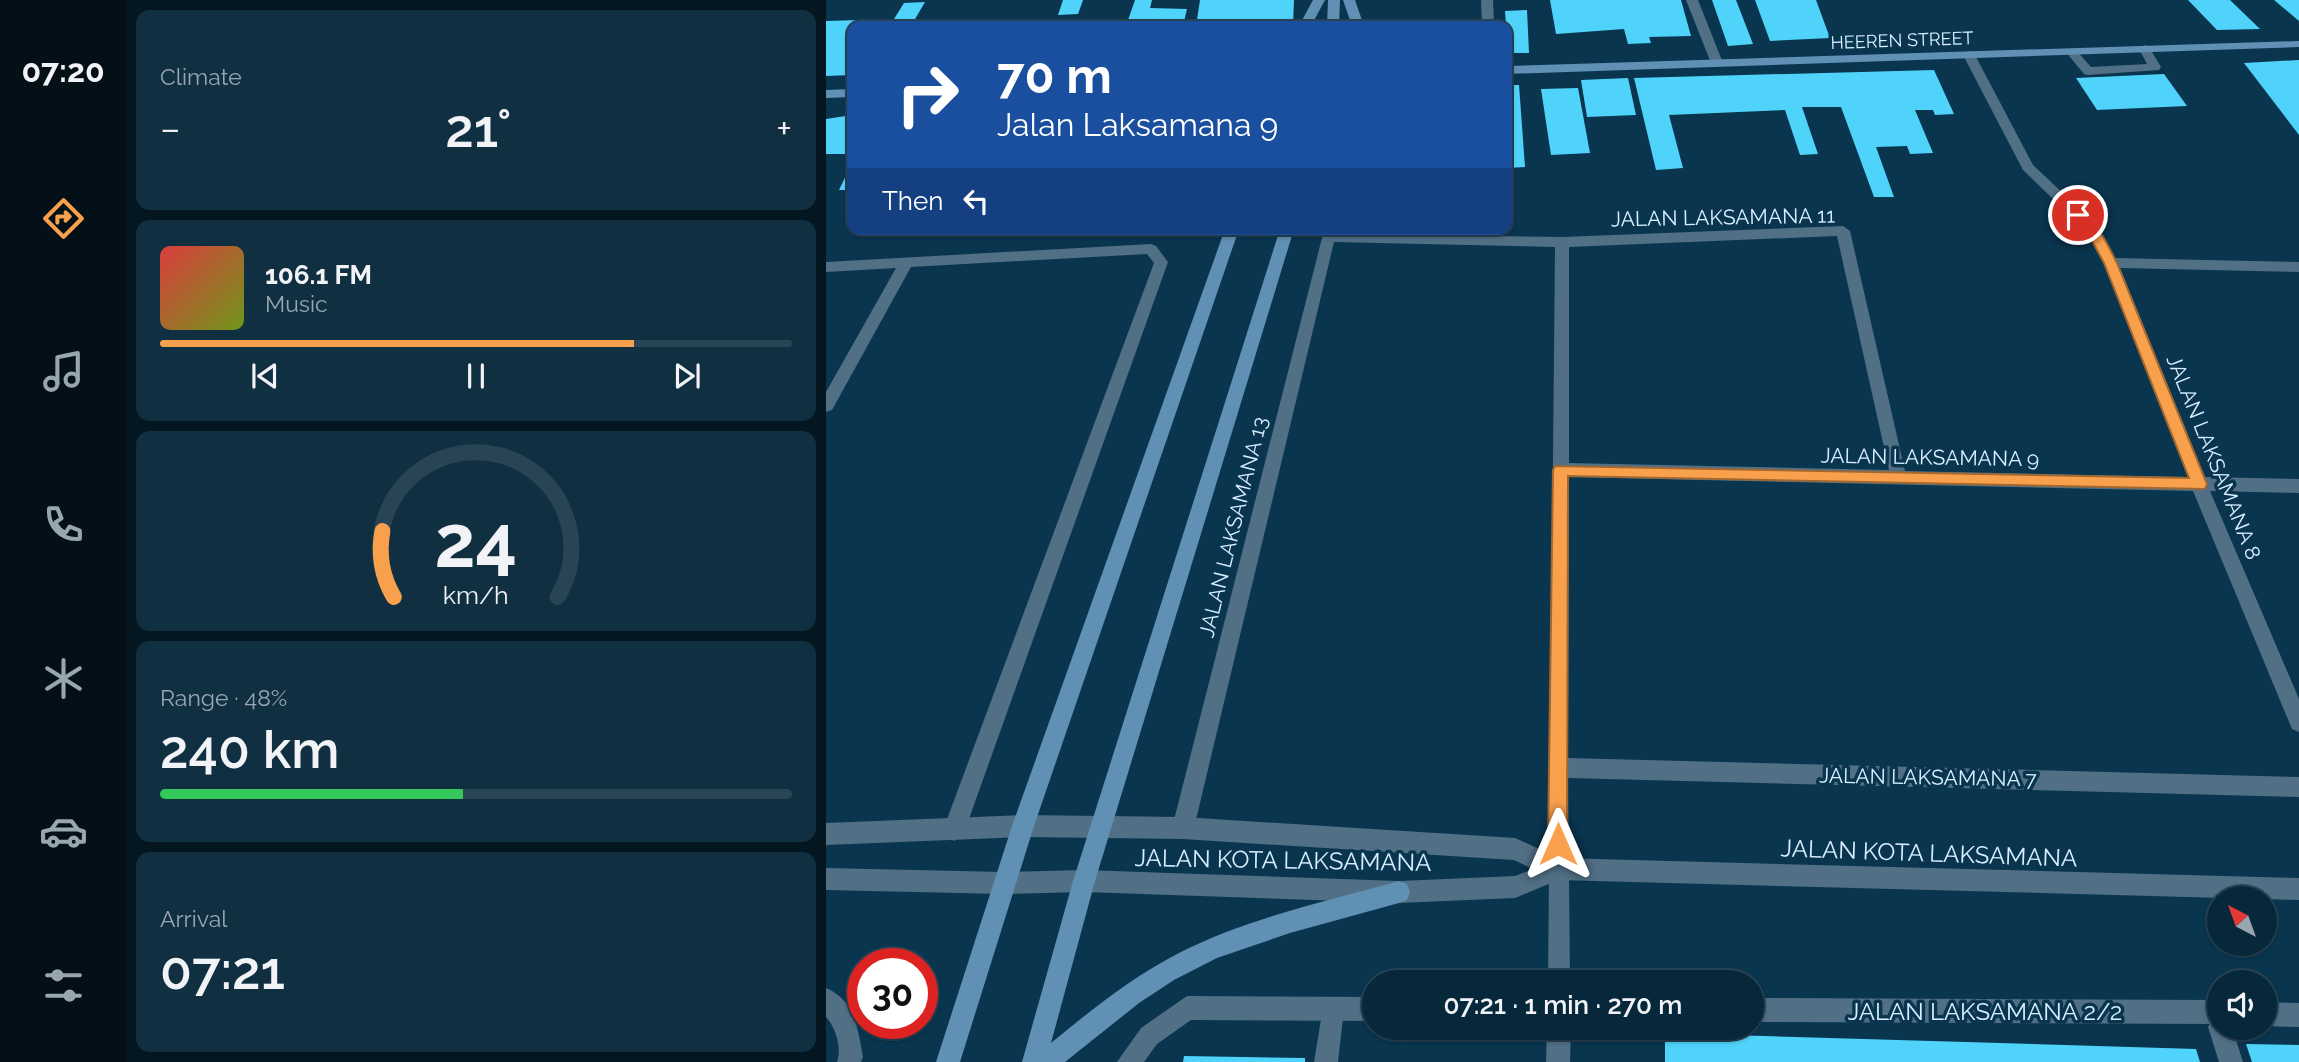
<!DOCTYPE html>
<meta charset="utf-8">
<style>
body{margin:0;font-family:Raleway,sans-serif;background:#103042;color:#f1f3f6;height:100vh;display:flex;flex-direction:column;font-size:26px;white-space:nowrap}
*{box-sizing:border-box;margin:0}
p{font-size:23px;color:#98a6af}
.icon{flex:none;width:38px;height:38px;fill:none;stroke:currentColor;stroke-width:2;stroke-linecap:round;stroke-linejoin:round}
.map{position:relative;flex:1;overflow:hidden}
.details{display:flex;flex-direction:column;gap:10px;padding:10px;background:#041620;width:700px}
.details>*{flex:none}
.banner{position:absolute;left:21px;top:21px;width:665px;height:214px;border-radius:14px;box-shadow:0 2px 5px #0004,0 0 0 2px #284455;background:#1a4fa0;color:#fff;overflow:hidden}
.needle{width:46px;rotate:319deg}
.buttons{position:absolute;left:1381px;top:886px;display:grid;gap:14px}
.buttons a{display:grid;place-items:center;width:70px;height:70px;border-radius:50%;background:#07283b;box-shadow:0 2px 5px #0004,0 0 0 2px #284455;font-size:35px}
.speed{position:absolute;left:21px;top:948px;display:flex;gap:14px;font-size:35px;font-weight:700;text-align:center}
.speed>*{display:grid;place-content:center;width:91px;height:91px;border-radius:50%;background:#07283b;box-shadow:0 2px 5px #0004,0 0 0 2px #284455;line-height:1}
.speed .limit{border:10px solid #d22;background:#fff;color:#111}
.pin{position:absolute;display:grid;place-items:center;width:60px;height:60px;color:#fff;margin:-30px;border:4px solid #fff;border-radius:50%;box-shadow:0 2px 7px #0007}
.me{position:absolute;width:77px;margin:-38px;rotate:0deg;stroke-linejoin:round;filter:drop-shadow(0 0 5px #0008)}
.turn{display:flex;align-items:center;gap:24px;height:147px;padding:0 35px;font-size:32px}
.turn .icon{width:91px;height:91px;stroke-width:2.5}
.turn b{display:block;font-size:49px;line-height:60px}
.then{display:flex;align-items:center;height:66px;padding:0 35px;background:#0003;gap:14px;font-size:26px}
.big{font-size:52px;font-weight:600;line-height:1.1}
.details .card{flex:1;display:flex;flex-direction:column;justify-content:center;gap:10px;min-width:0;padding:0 24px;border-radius:14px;background:#103042}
.details .dial{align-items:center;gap:0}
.dial svg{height:182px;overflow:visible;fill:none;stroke:#284455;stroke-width:7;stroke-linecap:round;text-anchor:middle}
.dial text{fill:#f1f3f6;stroke:none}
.song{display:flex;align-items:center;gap:21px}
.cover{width:84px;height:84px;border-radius:10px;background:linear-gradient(135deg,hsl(0 70% 55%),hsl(80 70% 35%))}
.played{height:7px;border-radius:4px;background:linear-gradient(90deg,#f9a04c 75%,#284455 75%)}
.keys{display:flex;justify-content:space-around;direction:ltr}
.heat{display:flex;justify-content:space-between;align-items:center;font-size:38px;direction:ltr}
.charge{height:10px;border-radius:5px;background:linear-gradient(90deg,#34c759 48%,#284455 0)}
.trip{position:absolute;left:536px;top:970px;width:402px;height:70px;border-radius:35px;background:#07283b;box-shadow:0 2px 5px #0004,0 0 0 2px #284455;font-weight:600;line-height:70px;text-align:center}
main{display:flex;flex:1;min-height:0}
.menu{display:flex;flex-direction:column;width:126px;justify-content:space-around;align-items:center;background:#031018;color:#98a6af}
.menu .icon{width:49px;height:49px}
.menu .active{color:#f9a04c}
.menu b{font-size:32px;color:#f1f3f6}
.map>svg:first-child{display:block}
</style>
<main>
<nav class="menu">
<b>07:20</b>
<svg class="icon active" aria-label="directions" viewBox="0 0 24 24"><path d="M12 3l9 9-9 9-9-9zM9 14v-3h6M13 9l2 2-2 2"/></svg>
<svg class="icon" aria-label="music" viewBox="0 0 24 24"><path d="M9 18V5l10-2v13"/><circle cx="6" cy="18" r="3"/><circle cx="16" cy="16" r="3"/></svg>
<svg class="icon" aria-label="phone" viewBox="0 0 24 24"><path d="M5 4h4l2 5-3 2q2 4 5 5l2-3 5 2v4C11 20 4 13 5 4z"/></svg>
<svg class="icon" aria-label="climate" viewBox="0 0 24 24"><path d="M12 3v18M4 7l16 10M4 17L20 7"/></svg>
<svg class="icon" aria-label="car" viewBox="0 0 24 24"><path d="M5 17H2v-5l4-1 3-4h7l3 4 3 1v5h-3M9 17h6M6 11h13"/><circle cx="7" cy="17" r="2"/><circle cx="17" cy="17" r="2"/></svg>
<svg class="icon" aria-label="filters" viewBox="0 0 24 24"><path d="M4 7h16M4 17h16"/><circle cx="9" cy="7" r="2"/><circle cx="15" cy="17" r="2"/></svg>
</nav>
<section class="details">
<div class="card"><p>Climate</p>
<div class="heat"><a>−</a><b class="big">21°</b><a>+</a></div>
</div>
<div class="card">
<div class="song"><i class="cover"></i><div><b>106.1 FM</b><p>Music</p></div></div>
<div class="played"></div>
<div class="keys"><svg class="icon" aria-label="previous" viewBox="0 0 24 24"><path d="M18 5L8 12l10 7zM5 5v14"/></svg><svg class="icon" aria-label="pause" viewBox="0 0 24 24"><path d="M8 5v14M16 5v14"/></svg><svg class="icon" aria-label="next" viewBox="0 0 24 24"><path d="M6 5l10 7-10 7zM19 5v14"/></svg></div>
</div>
<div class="card dial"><svg viewBox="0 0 100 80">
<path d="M14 69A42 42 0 1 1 86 69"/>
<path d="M14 69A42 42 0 0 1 9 40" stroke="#f9a04c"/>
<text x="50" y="56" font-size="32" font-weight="700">24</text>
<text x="50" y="72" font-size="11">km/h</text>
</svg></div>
<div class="card"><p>Range · 48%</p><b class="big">240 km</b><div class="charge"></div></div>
<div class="card"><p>Arrival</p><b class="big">07:21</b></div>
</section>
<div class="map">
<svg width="1473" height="1062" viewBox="0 0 1473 1062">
<rect width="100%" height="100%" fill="#09354f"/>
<!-- building -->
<g fill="#4fd3fa">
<path d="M237,0H257L252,14L232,15Z"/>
<path d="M309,0H326L324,8L361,9L357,26H300Z"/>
<path d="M374,0H468L467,25L370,26Z"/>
<path d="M724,0H855L865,36L823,37L825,43L802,44L798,29L730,34Z"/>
<path d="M886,0H910L927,44L902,46Z"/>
<path d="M929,0H990L1004,38L944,41Z"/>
<path d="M1362,0H1404L1434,29L1391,30Z"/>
<path d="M1448,0H1473V21Z"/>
<path d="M99,2L85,26H26V75L0,76V21L68,19L78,3Z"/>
<path d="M701,10L703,53H682L679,11Z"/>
<path d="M1473,60V135L1418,63Z"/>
<path d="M1108,70L1128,114L1109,115L1107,110H1089L1107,153L1084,154L1081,146L1050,147L1068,197H1048L1015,107H976L992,154L974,155L959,110L843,115L857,168L830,170L808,78Z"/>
<path d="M1338,74L1361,106L1271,110L1250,78Z"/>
<path d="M802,78L810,115L761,117L755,80Z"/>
<path d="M681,85H693L699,167L681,168Z"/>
<path d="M752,88L764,153L725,155L715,89Z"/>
<path d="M26,115V154H0V119Z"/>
<path d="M26,163V190H13Z"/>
<path d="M839,1033L1370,1049L1374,1062H839Z"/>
<path d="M1420,1044L1473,1045V1062H1426Z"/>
<path d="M358,1056L479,1058V1062H357Z"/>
</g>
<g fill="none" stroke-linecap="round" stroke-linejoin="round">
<!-- service -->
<g fill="#516f85" fill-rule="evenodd">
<path d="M860,0H872L897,63L895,66L885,63Z"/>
<path d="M1319,45L1323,47L1335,67L1333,70L1262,75L1258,74L1239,51L1249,49L1265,67L1321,64L1313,49Z"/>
<path d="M506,997L514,1001L518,1009L512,1062H488L498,1001Z"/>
<path d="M1393,1016V1027H1406L1417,1062H1393L1382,1027L1386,1019Z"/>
</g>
<!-- minor -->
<g fill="#516f85" fill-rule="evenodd">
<path d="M655,0H667L668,26H656Z"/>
<path d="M1143,51L1149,55L1207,165L1257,212L1274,232L1289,258L1473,262V272L1294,268L1379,477L1473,479V493L1384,491L1473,699V732L1466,729L1367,491L743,477L742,758L1473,777V797L742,778L744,982H722L729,247L508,242L368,828L364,835L357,839L350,835L346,828L497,234L736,237L1017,226L1024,231L1079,471L1362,477L1278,263L1264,238L1247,218L1197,170L1137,55ZM1011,236L1063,470L743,463V247Z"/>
<path d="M325,244L330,246L342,262L139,830L135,837L128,841L121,837L117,830L328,263L321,254L85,267L6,410L0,412V392L70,268L0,272V262Z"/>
<path d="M0,988C29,1000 32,1030 37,1057L35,1062H11C16,1048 10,1028 0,1017Z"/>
<path d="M361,996L548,997V1021L365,1020L331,1044L318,1062H291L315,1028Z"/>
<path d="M926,998L1393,1000V1024L926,1022Z"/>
<path d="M1438,1002L1473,1003V1027L1438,1026Z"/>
<path d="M721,1027H745L744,1062H720Z"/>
</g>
<!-- tertiary -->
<path fill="#516f85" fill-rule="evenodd" d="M197,815L357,817L689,838L733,858L1473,878V900L732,880L689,898L573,903L258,892L177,894L0,890V868L177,872L258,870L573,881L689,876L707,869L688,860L357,839L197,837L0,845V823Z"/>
<!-- secondary -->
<g fill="#6090b4" fill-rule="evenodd">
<path d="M487,0H499L485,26H473Z"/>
<path d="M502,0H514L513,26H501Z"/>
<path d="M517,0H529L538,26H526Z"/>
<path d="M1473,41V47L681,74V66Z"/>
<path d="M26,89V97L0,98V90Z"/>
<path d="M399,229H413L208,826L134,1062H110L186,826Z"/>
<path d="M454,229H468L269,881L225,1043C265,1010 305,978 351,954C421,918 498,902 573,881L581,884L584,892L581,900L573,903L464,933L391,958L348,980L313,1003L239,1062H196L247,881Z"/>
</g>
</g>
<!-- route -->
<path fill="#f9a04c" stroke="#a26831" stroke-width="2" d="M1252,211C1271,219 1282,246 1291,263L1381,484L1379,489L742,476L741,844L739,851L732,854L725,851L722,844L727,470L729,466L1363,478L1278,263L1264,237L1246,215Z"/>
<g text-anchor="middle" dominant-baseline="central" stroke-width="7" stroke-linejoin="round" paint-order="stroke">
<!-- far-street labels -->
<g font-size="18" fill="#d8eeff" stroke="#09354f">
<text transform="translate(1076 40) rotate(-2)">HEEREN STREET</text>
</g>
<!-- street labels -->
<g font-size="21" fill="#d8eeff" stroke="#09354f">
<text transform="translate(897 217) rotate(-1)">JALAN LAKSAMANA 11</text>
<text transform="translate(1104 457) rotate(1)">JALAN LAKSAMANA 9</text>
<text transform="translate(1388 457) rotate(68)">JALAN LAKSAMANA 8</text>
<text transform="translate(407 527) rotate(-76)">JALAN LAKSAMANA 13</text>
<text transform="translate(1102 777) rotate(1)">JALAN LAKSAMANA 7</text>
</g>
<!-- near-street labels -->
<g font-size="24" fill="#d8eeff" stroke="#09354f">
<text transform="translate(1103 853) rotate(2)">JALAN KOTA LAKSAMANA</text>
<text transform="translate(457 860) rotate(1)">JALAN KOTA LAKSAMANA</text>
<text x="1159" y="1011">JALAN LAKSAMANA 2/2</text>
</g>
</g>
</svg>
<div class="buttons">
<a><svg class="needle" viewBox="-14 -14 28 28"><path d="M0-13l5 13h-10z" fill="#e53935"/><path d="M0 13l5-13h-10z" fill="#98a6af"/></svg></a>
<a><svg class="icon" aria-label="sound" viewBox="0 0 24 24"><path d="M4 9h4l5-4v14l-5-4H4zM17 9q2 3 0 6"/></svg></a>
</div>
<div class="speed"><div class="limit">30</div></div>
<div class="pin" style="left:1252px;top:215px;background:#d93025"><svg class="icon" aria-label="arrive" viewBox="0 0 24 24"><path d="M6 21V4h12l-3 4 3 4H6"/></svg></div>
<svg class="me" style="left:732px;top:844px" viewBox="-20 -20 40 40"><path d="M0-17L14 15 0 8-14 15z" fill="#f9a04c" stroke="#fff" stroke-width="4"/></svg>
<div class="trip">07:21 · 1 min · 270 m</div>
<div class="banner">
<div class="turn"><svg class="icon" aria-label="right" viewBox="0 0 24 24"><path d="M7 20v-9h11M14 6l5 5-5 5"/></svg><div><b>70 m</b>Jalan Laksamana 9</div></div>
<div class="then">Then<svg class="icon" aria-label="left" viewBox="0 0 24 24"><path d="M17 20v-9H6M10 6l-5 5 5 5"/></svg></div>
</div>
</div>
</main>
